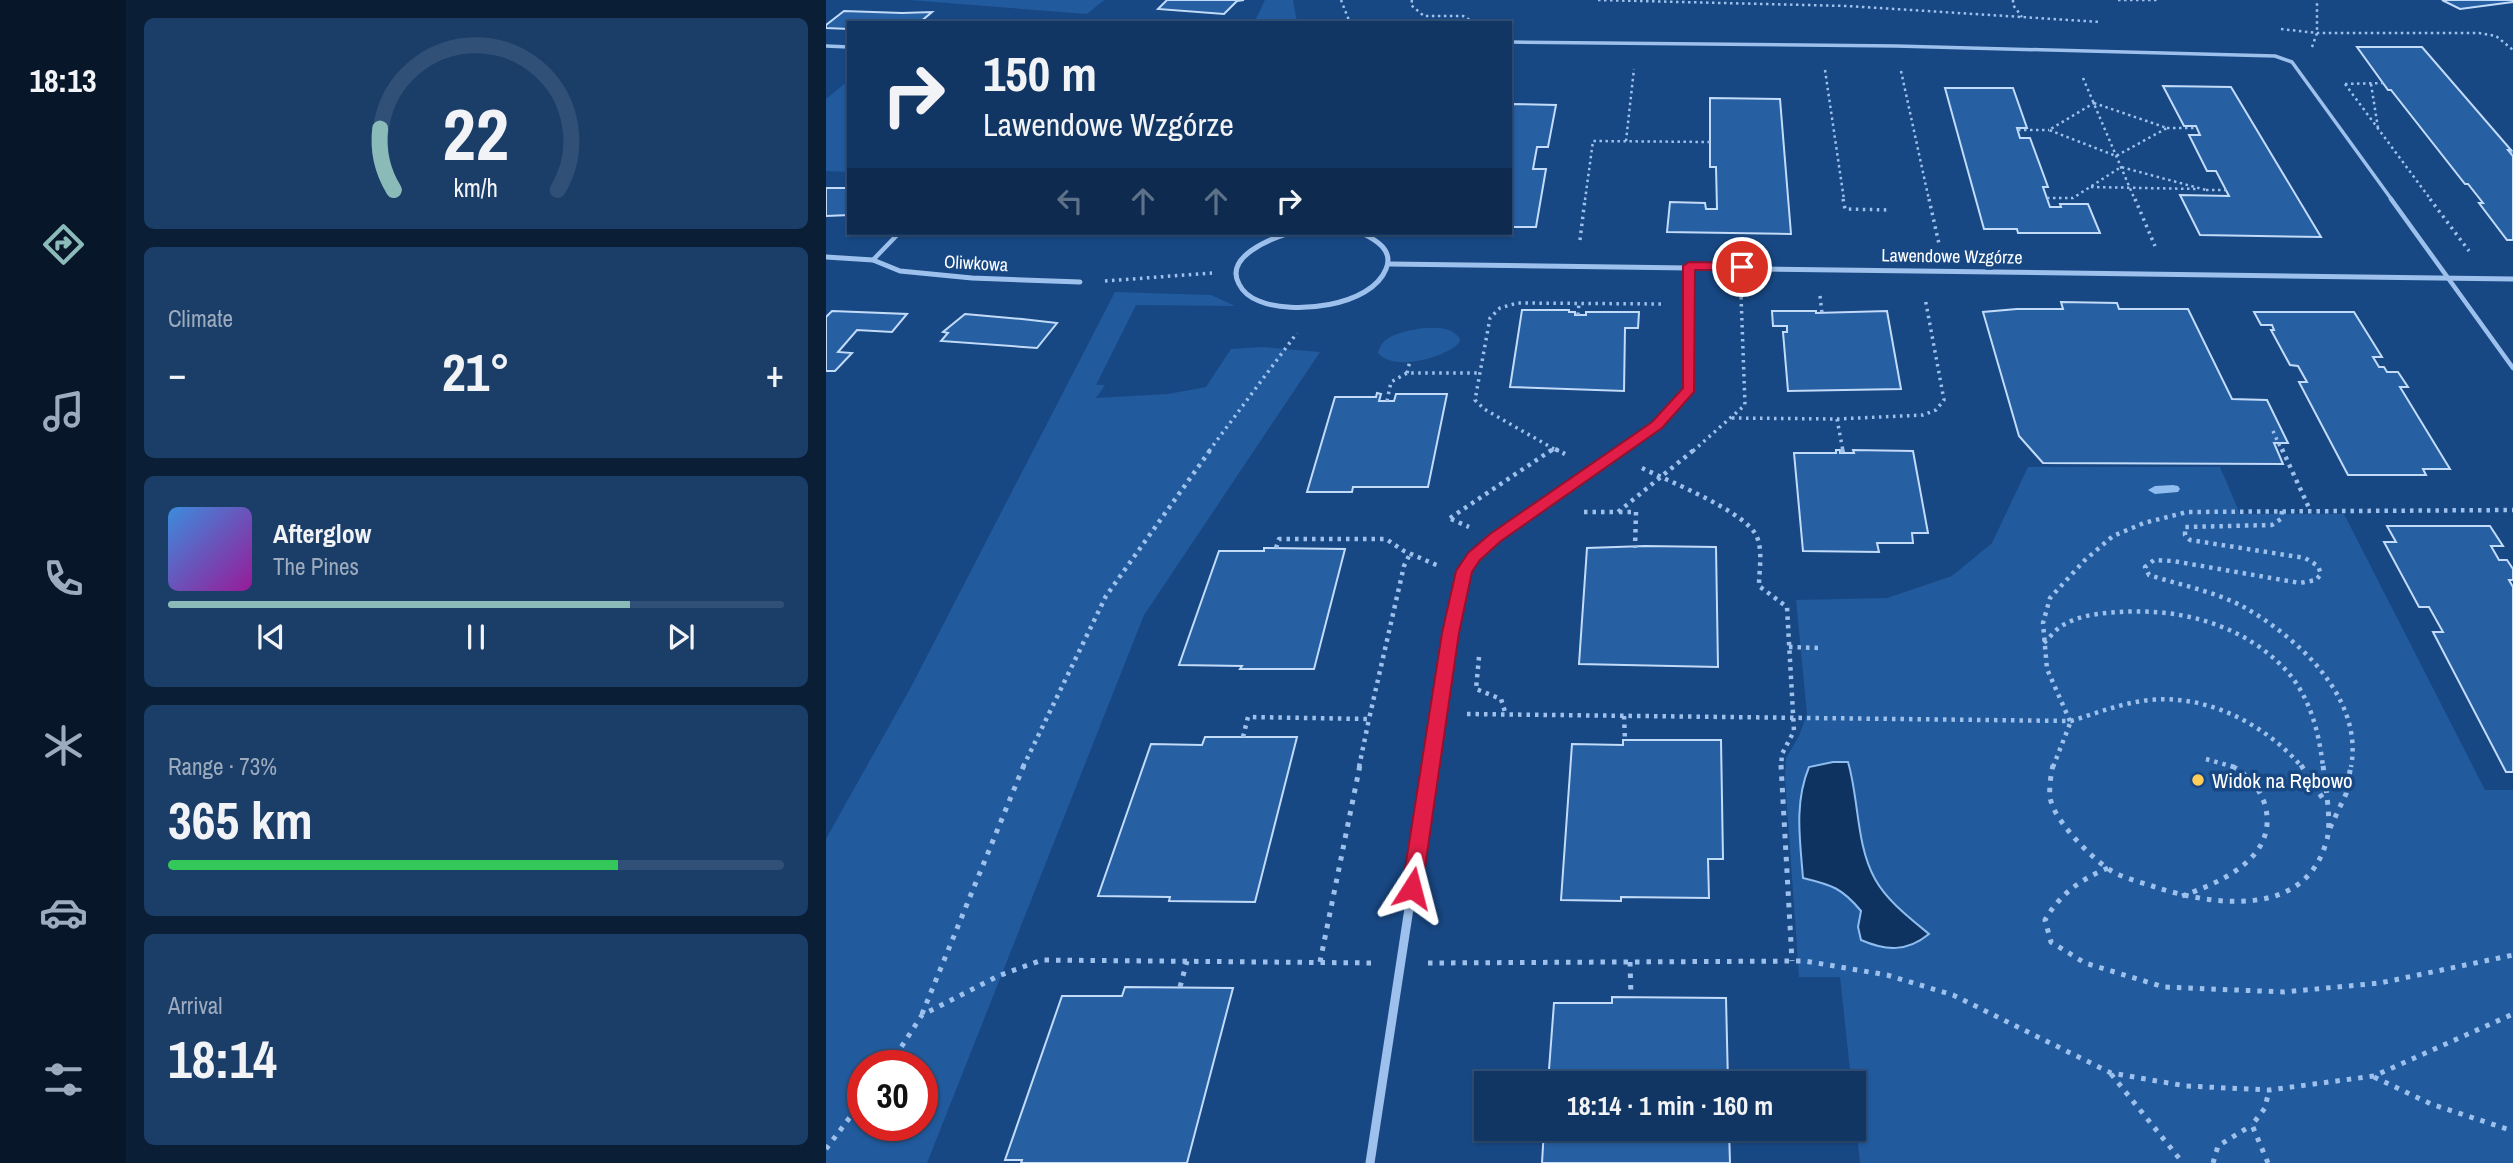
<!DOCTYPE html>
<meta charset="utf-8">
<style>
body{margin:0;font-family:"Archivo Narrow",sans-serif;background:#1b3e69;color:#f1f3f6;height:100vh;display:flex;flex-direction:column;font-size:26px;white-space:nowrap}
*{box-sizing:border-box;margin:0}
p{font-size:23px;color:#9cabbe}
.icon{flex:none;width:38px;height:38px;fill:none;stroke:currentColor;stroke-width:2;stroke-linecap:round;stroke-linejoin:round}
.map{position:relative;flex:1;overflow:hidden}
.drawer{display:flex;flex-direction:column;gap:18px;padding:18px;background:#0a1e36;width:700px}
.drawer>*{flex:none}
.guide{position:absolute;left:21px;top:21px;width:665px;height:214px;border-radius:0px;box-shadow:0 2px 5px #0004,0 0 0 2px #315078;background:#123663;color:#f1f3f6;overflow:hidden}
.speed{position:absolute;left:21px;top:1050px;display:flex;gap:14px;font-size:35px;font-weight:700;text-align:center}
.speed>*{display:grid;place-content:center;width:91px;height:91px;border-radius:50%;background:#123663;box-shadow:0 2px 5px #0004,0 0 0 2px #315078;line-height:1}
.speed .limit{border:10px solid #d22;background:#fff;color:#111}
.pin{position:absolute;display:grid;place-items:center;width:60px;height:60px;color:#fff;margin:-30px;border:4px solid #fff;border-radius:50%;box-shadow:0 2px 7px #0007}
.me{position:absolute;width:77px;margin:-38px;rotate:9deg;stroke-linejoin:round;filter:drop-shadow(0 0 5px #0008)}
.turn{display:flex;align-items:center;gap:24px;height:147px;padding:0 21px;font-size:32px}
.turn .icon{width:91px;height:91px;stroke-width:2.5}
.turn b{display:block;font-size:49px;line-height:60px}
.lanes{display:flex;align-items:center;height:66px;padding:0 21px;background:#0003;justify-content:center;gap:35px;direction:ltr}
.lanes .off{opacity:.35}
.big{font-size:52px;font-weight:700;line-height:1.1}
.drawer .widget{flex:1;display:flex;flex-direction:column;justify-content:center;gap:10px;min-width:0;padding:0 24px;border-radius:10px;background:#1b3e69}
.drawer .dial{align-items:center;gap:0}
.dial svg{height:182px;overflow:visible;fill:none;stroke:#315078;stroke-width:7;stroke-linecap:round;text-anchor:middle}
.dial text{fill:#f1f3f6;stroke:none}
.song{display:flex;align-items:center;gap:21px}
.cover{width:84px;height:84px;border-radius:10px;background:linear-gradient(135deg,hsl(210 70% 55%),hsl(300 70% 35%))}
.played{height:7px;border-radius:4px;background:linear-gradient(90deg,#8bbbb9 75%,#315078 75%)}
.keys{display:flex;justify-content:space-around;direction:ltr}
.heat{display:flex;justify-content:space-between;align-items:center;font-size:38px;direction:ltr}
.charge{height:10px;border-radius:5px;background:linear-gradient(90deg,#34c759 73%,#315078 0)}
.trip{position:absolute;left:648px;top:1071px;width:392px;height:70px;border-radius:0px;background:#123663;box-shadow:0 2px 5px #0004,0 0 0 2px #315078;font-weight:700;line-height:70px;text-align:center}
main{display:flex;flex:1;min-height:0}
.menu{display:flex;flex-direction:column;width:126px;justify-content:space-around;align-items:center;background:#071628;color:#9cabbe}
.menu .icon{width:49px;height:49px}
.menu .current{color:#8bbbb9}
.menu b{font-size:32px;color:#f1f3f6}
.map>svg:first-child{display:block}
</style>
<main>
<nav class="menu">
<b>18:13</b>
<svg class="icon current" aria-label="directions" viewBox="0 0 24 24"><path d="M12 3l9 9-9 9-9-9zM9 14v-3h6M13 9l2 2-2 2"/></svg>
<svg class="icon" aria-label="music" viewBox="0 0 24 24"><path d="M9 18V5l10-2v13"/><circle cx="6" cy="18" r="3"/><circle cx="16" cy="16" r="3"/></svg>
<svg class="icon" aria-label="phone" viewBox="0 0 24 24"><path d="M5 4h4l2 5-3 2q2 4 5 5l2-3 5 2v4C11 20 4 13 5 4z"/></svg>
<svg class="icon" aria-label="climate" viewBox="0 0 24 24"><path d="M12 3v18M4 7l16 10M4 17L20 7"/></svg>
<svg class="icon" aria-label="car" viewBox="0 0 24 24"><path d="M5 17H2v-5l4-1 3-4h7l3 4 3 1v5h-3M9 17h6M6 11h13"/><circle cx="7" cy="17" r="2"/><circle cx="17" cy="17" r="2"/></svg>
<svg class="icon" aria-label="filters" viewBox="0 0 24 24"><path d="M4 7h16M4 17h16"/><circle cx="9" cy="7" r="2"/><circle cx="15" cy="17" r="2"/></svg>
</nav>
<section class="drawer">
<div class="widget dial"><svg viewBox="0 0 100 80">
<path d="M14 69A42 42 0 1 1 86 69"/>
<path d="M14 69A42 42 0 0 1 8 42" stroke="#8bbbb9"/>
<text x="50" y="56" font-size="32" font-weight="700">22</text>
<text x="50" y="72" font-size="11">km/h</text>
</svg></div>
<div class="widget"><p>Climate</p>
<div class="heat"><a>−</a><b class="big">21°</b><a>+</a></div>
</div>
<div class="widget">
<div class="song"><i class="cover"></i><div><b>Afterglow</b><p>The Pines</p></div></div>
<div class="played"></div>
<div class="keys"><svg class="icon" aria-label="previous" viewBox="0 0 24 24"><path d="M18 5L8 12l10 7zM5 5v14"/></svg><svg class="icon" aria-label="pause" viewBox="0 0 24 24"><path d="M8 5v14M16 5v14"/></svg><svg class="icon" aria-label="next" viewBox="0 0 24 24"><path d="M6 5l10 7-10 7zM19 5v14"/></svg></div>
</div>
<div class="widget"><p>Range · 73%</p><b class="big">365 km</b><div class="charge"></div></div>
<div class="widget"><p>Arrival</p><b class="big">18:14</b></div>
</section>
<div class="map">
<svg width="1687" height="1163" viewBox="0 0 1687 1163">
<rect width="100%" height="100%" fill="#184884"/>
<!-- green -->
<g fill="#215a9d" fill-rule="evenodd">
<path d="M83,0H278L261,14Z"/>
<path d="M439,0H467L471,23H428Z"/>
<path d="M23,80V172L0,171V99Z"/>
<path d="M289,292L385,295L409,306L310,305L270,385H279L270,398L342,394L380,387L405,349L436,347L494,352L318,615L101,1163H0V839L85,687ZM37,1066H96V1125H37Z"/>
<path d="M598,328C611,328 626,326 634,339L633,343C618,358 567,372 552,353C556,333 582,331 598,328Z"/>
<path d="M1202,467H1394L1414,514H1518L1659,790H1687V1163H1034L1014,977H973L959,777L960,758L973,736L981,714L970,600L1061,598L1126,576L1166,543Z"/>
</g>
<!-- water -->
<path fill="#0f3361" stroke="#8fbdef" stroke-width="2" d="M1007,762H1022C1033,799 1030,845 1049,879C1061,901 1085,919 1103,934C1081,952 1060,951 1035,940L1032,927L1035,911C1016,888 1006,885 977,878C974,840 968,803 983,767Z"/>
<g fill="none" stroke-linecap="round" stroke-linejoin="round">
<!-- stream -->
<path fill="#8fbdef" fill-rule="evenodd" d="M1347,485L1352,486L1354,489L1352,492L1329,494L1322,490L1329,486Z"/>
</g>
<!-- building -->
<g fill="#265fa2" stroke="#c2dbf9" stroke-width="2">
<path d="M341,0H418L411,1L398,14L332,9Z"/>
<path d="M1616,0H1687V2L1634,9Z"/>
<path d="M18,11L76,13L106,12L93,23H23V29L0,28V25Z"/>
<path d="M1531,47H1596L1685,150H1682L1687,156V240H1681L1653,203H1657L1642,184H1639L1565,90H1562Z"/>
<path d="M1337,86L1405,87L1495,237L1374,235L1354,195L1403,196L1390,171H1381L1363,135H1374L1370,126H1358Z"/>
<path d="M1119,88H1187L1201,128H1191L1194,138H1204L1222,187H1217L1224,207H1235L1234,204H1262L1274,233H1192L1191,229H1158Z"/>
<path d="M884,98L954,99L965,234L841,232L844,202L879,203L880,209H891L890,167H884Z"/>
<path d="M684,104L730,105L722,147H711L707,169H720L710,227H684Z"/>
<path d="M23,186V215L0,216V188H20Z"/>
<path d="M1235,302L1291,303L1293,309H1362L1406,399L1441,400L1462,443H1448L1457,464L1217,463L1193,436L1157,312L1191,309H1237Z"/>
<path d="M696,310H743V312H749V315H760V312H813L812,328H799L798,391L684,387Z"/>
<path d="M6,311L81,314L66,332L31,330L12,352L26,353L9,371H0V317Z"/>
<path d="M946,311H990V313L1061,311L1075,389L962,391L957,332H961V326H947Z"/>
<path d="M1428,312H1528L1556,357H1547L1553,367H1558L1561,372H1572L1582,387H1574L1624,469H1597L1600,475H1522L1473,382H1481L1472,366L1464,365L1445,330H1448L1446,325H1435Z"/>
<path d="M139,314L196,319L231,323L211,348L115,341L122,333L117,332Z"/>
<path d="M551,393L555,394L553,401H568L570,394H621L602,487H527L526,492H481L509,397H550Z"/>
<path d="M1010,450H1014V453H1028L1027,450L1087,451L1102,533H1086L1087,543H1051L1053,552L977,551L968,453H1010Z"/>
<path d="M1561,526H1664L1677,546H1665L1673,560H1681L1687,569V580H1683L1687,587V772H1680L1607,632H1617L1603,607H1593L1558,542H1570Z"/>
<path d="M819,546L890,547L892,667L753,664L761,548Z"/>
<path d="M438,548L519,549L488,669H414L416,666L353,665L393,551H438Z"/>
<path d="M379,737H471L429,902L343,901L344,897L272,896L325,744L376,745Z"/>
<path d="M797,740H895L897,859H882L883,898L795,897V901L735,900L746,744L797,745Z"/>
<path d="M299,987L407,988L361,1163H195L196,1160H179L236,996H296Z"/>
<path d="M786,997L900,998L902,1083H722L728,1003H786Z"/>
<path d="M718,1129H903L904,1163H716Z"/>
</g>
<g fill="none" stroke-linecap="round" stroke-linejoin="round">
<!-- path-far3 -->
<g stroke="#9dc1ec" stroke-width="2.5" stroke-dasharray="2.5 3.5" stroke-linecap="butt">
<path d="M515,0L524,23"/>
<path d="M586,0L585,5L598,16H637L649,23"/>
<path d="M772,0L1021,6L1275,22"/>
<path d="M1187,0V5L1196,17"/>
<path d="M1292,0H1333"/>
<path d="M1455,29L1491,33H1653L1670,36L1687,50"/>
<path d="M1486,47L1491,33V0"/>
<path d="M999,70L1018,200"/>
<path d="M1075,71L1103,200"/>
<path d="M1257,78L1309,200"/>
<path d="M1519,84L1605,200"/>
<path d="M1519,84L1557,83"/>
<path d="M1545,84L1552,128"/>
<path d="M1268,103L1341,128L1290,156L1223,130Z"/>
<path d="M1341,128H1371"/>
<path d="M1192,130H1223"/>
<path d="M800,141L808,69"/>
<path d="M1684,152H1687"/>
<path d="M1265,187L1371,189"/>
<path d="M1380,190H1400"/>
<path d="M1221,198H1247L1295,167L1380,190"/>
<path d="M759,200L767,141L884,142"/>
</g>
<!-- path-far2 -->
<g stroke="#9dc1ec" stroke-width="3.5" stroke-dasharray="2.5 4.5" stroke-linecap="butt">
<path d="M1017,199L1019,209L1064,210"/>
<path d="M1103,199L1113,244"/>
<path d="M1309,199L1329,246"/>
<path d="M1604,199L1643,251"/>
<path d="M754,240L759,199"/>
<path d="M279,281L386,273"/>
<path d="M994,296L996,313"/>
<path d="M752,315L753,303"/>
<path d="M581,373L584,361"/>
<path d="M561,401L565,382L581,373H654"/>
<path d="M906,418L1011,419L1017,451"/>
<path d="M1011,419L1097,415L1110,410L1118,400L1099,298"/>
<path d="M1447,431L1456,451"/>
<path d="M728,449L658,409L649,400L664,318L674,308L691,303L839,304"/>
<path d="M383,451L471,333"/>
<path d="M725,451L728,449L733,451"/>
<path d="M867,451L919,405L915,295"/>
</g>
<!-- path-far1 -->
<g stroke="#9dc1ec" stroke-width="4.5" stroke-dasharray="3.5 5" stroke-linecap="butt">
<path d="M729,449L739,454"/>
<path d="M1016,449L1017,453"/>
<path d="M1456,449L1484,510"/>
<path d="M816,468C842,481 921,512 931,537C937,552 933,570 933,586L961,607L968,731L956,754L955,767"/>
<path d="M1456,511L1455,519L1446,525L1359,527V535L1364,540L1479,558L1492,566L1495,574L1490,580L1474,583L1347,561L1328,560L1319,567L1323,575C1354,585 1387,591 1416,606C1470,636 1538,697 1525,767"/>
<path d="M758,512H792L869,449"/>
<path d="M793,512H810L809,548"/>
<path d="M624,518L727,449"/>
<path d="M625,519L643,527"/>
<path d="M450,548L453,539H560L578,551L615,567"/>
<path d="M1218,643C1224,637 1230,629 1237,625C1254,615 1275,613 1294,612C1354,608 1416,624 1459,669C1484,696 1493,732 1497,767"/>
<path d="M963,647L995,648"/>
<path d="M653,657L650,689L675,699L680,715"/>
<path d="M641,714L1245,721C1271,713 1296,703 1323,700C1381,694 1439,724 1476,767"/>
<path d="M798,716L799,740"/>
<path d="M1244,721L1221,669L1217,623L1224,598L1259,560L1287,536L1318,523L1361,512L1687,510"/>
<path d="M417,737L422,717L543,719L578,566L584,554"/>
<path d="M1380,759L1408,767"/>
<path d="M197,767L280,596L385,449"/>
<path d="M533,767L543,719"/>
<path d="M1227,767L1245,721"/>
</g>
<!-- path -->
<g stroke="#9dc1ec" stroke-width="5" stroke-dasharray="4.5 7" stroke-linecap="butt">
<path d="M955,765L966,961"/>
<path d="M1227,765C1225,775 1223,786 1224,797C1226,809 1234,820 1241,829C1253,844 1268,859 1284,870C1297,878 1314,882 1329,887C1388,906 1481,919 1501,839C1506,823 1499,783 1497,765"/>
<path d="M1475,765L1499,802"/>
<path d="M1504,828L1520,794L1525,765"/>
<path d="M1282,868C1255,879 1234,894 1219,920L1225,942L1259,963L1338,987L1458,992L1554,983L1687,955"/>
<path d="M1356,896C1396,882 1453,857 1439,805C1434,788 1420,773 1404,765"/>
<path d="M494,962L534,765"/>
<path d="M804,962L805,997"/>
<path d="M602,963L979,961L1061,975L1127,995L1285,1073L1360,1086L1443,1090L1548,1076L1687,1014"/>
<path d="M354,987L361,961"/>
<path d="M96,1014L198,765"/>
<path d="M63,1066L96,1015L172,976L216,960L548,963"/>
<path d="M1285,1074L1357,1163"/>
<path d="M1548,1077L1605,1104L1687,1131"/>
<path d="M0,1149L37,1100"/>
<path d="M1387,1163L1392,1146L1426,1125"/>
<path d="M1442,1163L1426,1125L1439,1108L1443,1090"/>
</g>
<!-- service-far1 -->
<g stroke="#9dc1ec" stroke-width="3.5">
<path d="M684,42L1070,46L1449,56L1466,62L1566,200"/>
<path d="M0,46L23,47"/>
</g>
<!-- service -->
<g stroke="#9dc1ec" stroke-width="4.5">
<path d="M1565,199L1687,368"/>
<path d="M47,260L73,233"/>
</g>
<!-- minor-far2 -->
<g stroke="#9dc1ec" stroke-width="5">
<path d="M463,233C444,239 398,257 413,284C417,292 425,298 433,301C466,315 545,307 560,269C568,250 550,240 536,233"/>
<path d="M0,257L47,260L74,271L146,278L254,282"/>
<path d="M564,264L1687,279"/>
<path d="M794,451L831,425L863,389V266"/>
</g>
<!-- minor-far1 -->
<path stroke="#9dc1ec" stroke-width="7" d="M605,767L630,602L641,570L670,538L796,449"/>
<!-- minor -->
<path stroke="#9dc1ec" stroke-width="9" d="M544,1163L605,765"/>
</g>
<!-- route -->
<path fill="#e11d48" stroke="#92132f" stroke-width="2" d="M863,262L916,263L922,267L916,270H869L868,392L836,428L675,541L654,560L646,572L633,633L596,888L593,894L586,897L579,894L576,888L616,633L630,571L642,553L664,534L826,422L857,388V266Z"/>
<!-- markers -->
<circle fill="#ffcd58" stroke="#184884" stroke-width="2.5" cx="1372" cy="780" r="7"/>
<g text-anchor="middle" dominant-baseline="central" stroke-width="7" stroke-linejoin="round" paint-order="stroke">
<!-- far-street labels -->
<g font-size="18" fill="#fff" stroke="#184884">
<text transform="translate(1126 256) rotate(1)">Lawendowe Wzgórze</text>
<text transform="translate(150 263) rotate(3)">Oliwkowa</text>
</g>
<!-- poi labels -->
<g font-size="21" fill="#fff" stroke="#184884" text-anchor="start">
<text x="1386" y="780">Widok na Rębowo</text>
</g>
</g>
</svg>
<div class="speed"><div class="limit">30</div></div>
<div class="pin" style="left:916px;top:267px;background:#d93025"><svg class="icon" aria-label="arrive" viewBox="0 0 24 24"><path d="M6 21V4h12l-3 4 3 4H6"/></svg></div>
<svg class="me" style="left:586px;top:888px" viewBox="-20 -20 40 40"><path d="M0-17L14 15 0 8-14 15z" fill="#e11d48" stroke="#fff" stroke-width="4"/></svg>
<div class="trip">18:14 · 1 min · 160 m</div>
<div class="guide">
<div class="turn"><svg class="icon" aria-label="right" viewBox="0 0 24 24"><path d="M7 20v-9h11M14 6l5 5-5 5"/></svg><div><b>150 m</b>Lawendowe Wzgórze</div></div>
<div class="lanes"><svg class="icon off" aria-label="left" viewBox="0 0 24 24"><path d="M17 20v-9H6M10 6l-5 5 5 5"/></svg><svg class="icon off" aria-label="ahead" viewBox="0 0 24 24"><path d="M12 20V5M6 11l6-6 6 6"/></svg><svg class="icon off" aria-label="ahead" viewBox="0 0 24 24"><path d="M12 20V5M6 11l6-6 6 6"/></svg><svg class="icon" aria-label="right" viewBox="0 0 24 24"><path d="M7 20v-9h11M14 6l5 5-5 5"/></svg></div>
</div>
</div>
</main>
